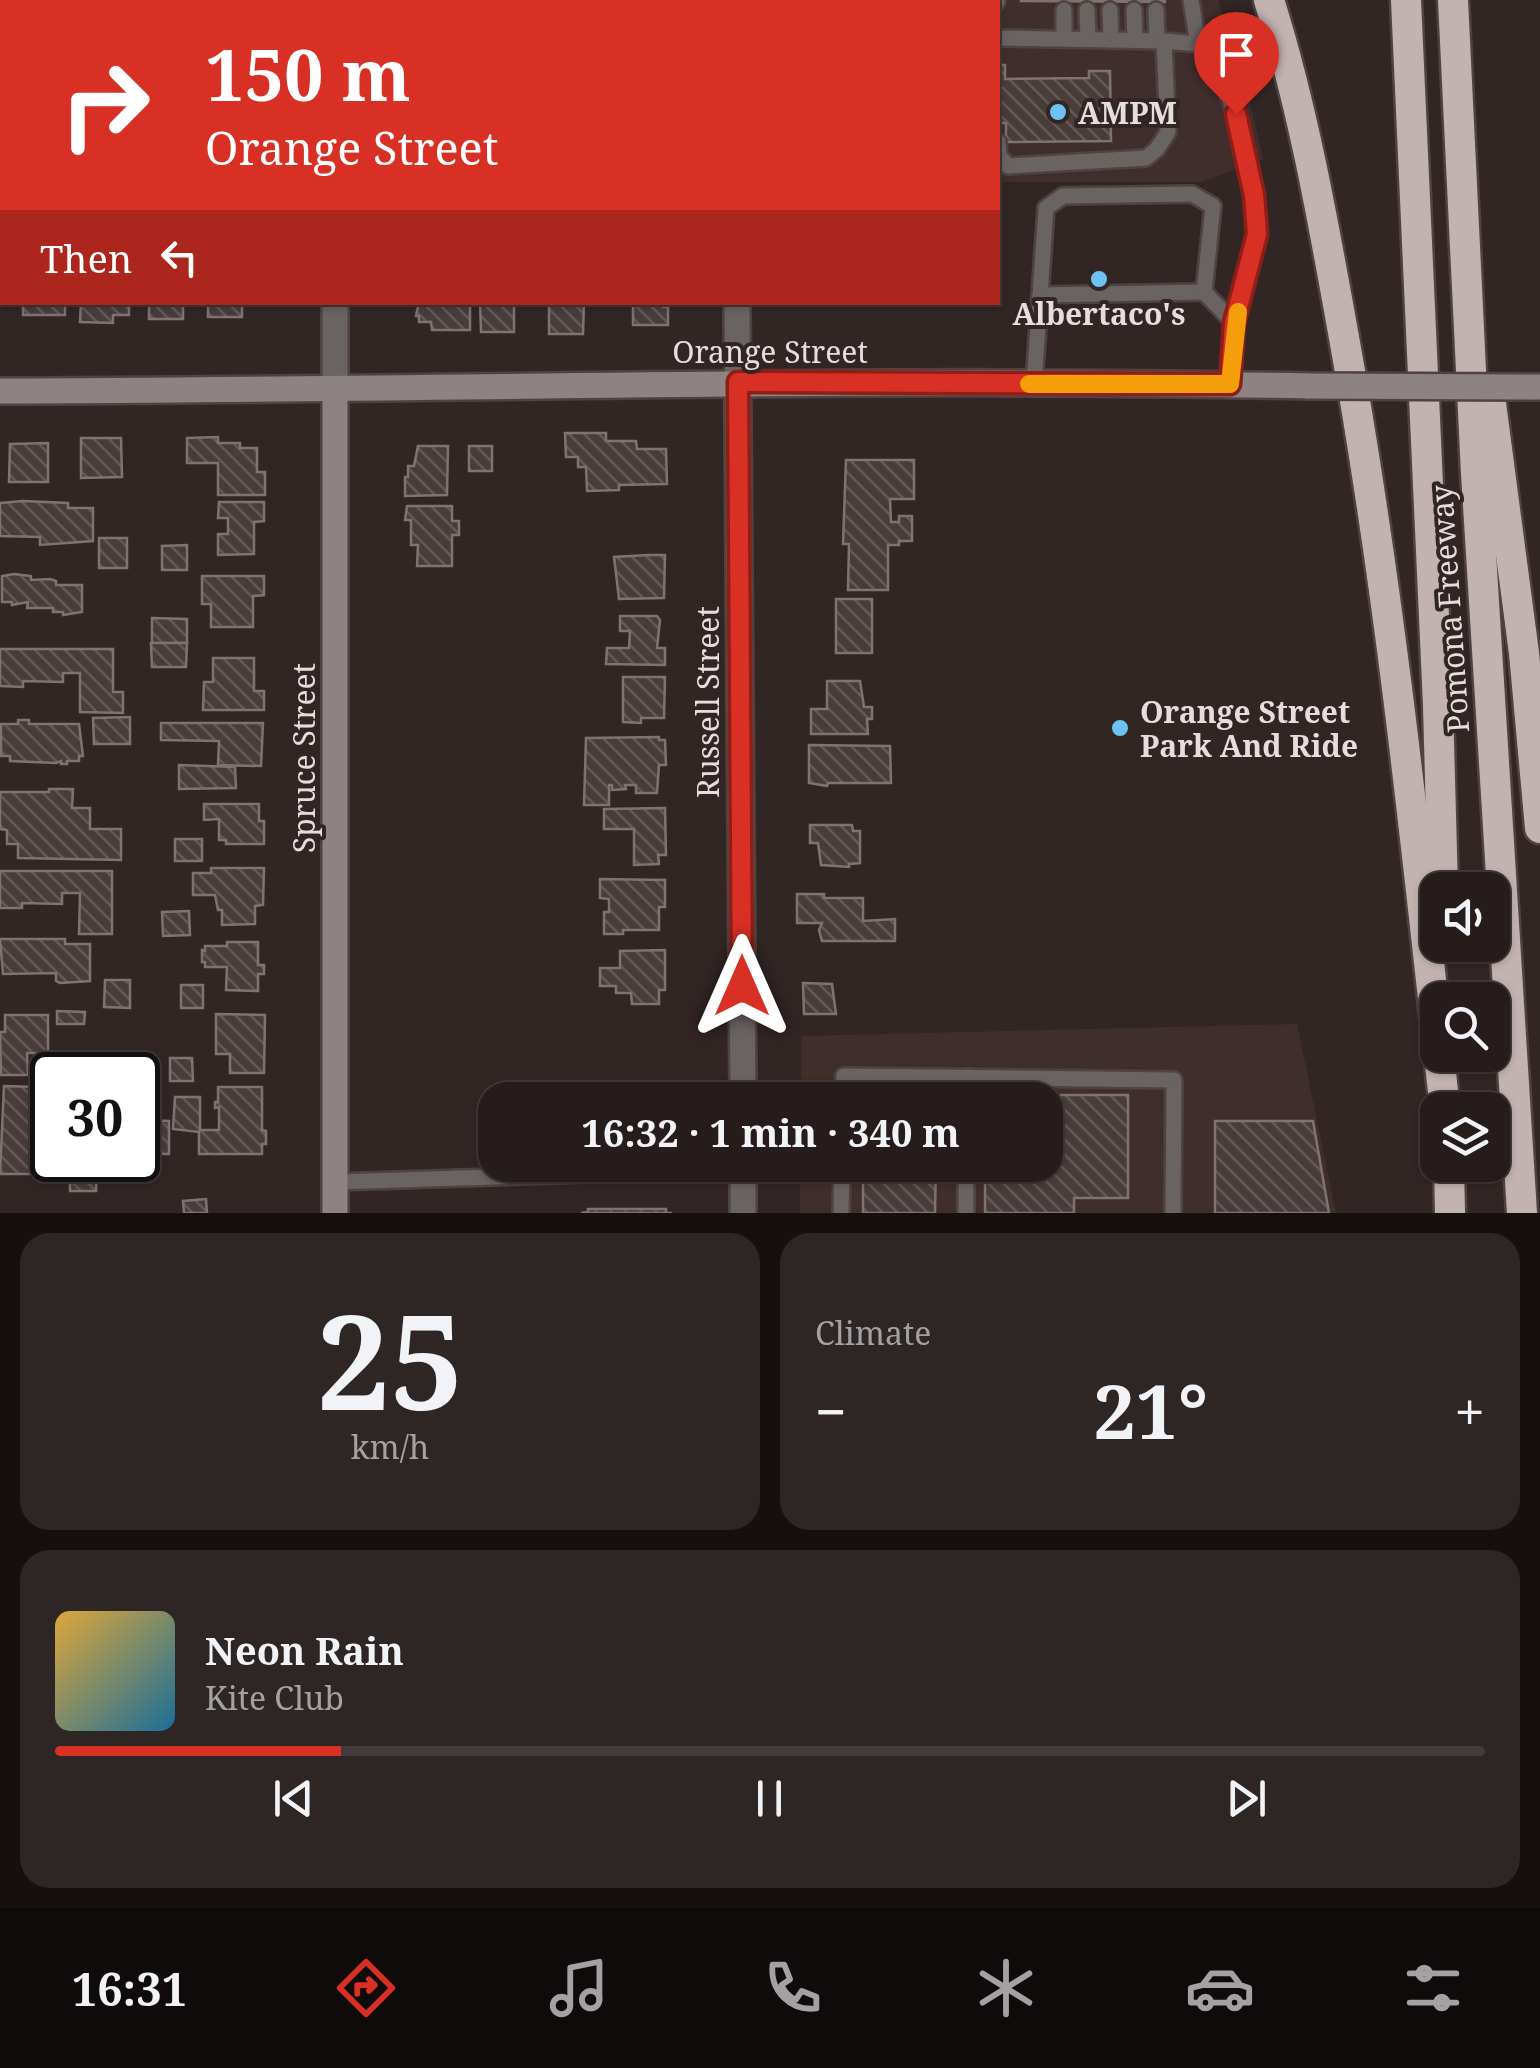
<!DOCTYPE html>
<meta charset="utf-8">
<style>
body{margin:0;font-family:"Noto Serif",serif;background:#2e2525;color:#f1f3f6;height:100vh;display:flex;flex-direction:column;font-size:38px;white-space:nowrap}
*{box-sizing:border-box;margin:0}
p{font-size:32px;color:#a4a1a3}
.icon{flex:none;width:55px;height:55px;fill:none;stroke:currentColor;stroke-width:2;stroke-linecap:round;stroke-linejoin:round}
.map{position:relative;height:1213px;overflow:hidden}
.sheet{display:flex;flex-direction:column;gap:20px;padding:20px;background:#150f0f;flex:1}
.sheet>*{flex:none}
.banner{position:absolute;left:0px;top:0px;width:1000px;height:305px;box-shadow:0 2px 8px #0004,0 0 0 2px #423a3b;background:#d93025;color:#fff;overflow:hidden}
.buttons{position:absolute;left:1420px;top:872px;display:grid;gap:20px}
.buttons a{display:grid;place-items:center;width:90px;height:90px;border-radius:20px;background:#261c1c;box-shadow:0 2px 8px #0004,0 0 0 2px #423a3b;font-size:50px}
.speed{position:absolute;left:30px;top:1052px;display:flex;gap:20px;font-size:50px;font-weight:700;text-align:center}
.speed>*{display:grid;place-content:center;width:130px;height:130px;border-radius:50%;background:#261c1c;box-shadow:0 2px 8px #0004,0 0 0 2px #423a3b;line-height:1}
.speed .limit{border:5px solid #111;border-radius:15px;background:#fff;color:#111}
.pin{position:absolute;display:grid;place-items:center;width:85px;height:85px;color:#fff;margin:-102px -42px;border-radius:50% 50% 50% 0;rotate:-45deg;box-shadow:0 0 10px #0007}
.pin .icon{rotate:45deg}
.me{position:absolute;width:110px;margin:-55px;rotate:0deg;stroke-linejoin:round;filter:drop-shadow(0 0 8px #0008)}
.turn{display:flex;align-items:center;gap:35px;height:210px;padding:0 40px;font-size:45px}
.turn .icon{width:130px;height:130px;stroke-width:2.5}
.turn b{display:block;font-size:70px;line-height:85px}
.then{display:flex;align-items:center;height:95px;padding:0 40px;background:#0003;gap:20px;font-size:38px}
.big{font-size:75px;font-weight:700;line-height:1.1}
.sheet .widget{flex:1;display:flex;flex-direction:column;justify-content:center;gap:15px;min-width:0;padding:0 35px;border-radius:30px;background:#2e2525}
.sheet .dial{align-items:center;gap:0}
.dial b{font-size:130px;line-height:1}
.song{display:flex;align-items:center;gap:30px}
.cover{width:120px;height:120px;border-radius:15px;background:linear-gradient(135deg,hsl(40 70% 55%),hsl(200 70% 35%))}
.played{height:10px;border-radius:5px;background:linear-gradient(90deg,#d93025 20%,#423a3b 20%)}
.keys{display:flex;justify-content:space-around;direction:ltr}
.heat{display:flex;justify-content:space-between;align-items:center;font-size:55px;direction:ltr}
.sheet .tiles{flex:1;display:grid;gap:20px;grid-template-columns:1fr 1fr}
.widget:last-child{grid-column:span 2}
.trip{position:absolute;left:478px;top:1082px;width:585px;height:100px;border-radius:30px;background:#261c1c;box-shadow:0 2px 8px #0004,0 0 0 2px #423a3b;font-weight:700;line-height:100px;text-align:center}
.tabs{display:flex;height:160px;justify-content:space-around;align-items:center;background:#0f0b0b;color:#a4a1a3}
.tabs .icon{width:70px;height:70px}
.tabs .current{color:#d93025}
.tabs b{font-size:45px;color:#f1f3f6}
.map>svg:first-child{display:block}
</style>
<div class="map">
<svg width="1540" height="1213" viewBox="0 0 1540 1213">
<defs>
<pattern id="building-back-hatch" width="6" height="6" patternUnits="userSpaceOnUse" patternTransform="scale(2.5)"><rect width="6" height="6" fill="#493d3b"/><path d="M-1 5l2 2M0 0l6 6M5-1l2 2" fill="none" stroke="#635957"/></pattern>
</defs>
<rect width="100%" height="100%" fill="#322625"/>
<!-- built -->
<g fill="#402e2c">
<path d="M778,0H1218L1244,77L1263,159L1201,182H998V2H778Z"/>
<path d="M1297,1024L1336,1213H800V1165H1045V1100H801V1036Z"/>
</g>
<!-- building -->
<g fill="url(#building-back-hatch)" stroke="#807270" stroke-width="2.5">
<path d="M0,0H131V2H2L0,100Z"/>
<path d="M1021,0H1165V2L1021,1Z"/>
<path d="M998,65H1005V79L1089,78V71H1110L1111,141L1006,142V123H998Z"/>
<rect x="23" y="302" width="42" height="13"/>
<path d="M81,302H129V315H113V323L80,322Z"/>
<rect x="149" y="302" width="34" height="17"/>
<rect x="208" y="302" width="34" height="15"/>
<path d="M419,302H470V330H432L431,322H419V316H416Z"/>
<path d="M480,302H514V332H481Z"/>
<path d="M549,302H584L583,334H549Z"/>
<path d="M633,302H663V307H668V325H633Z"/>
<path d="M565,433H606V441H636L637,449H666L667,484L619,485V490L587,491L586,467H578V457H566Z"/>
<path d="M218,437V443H240V448H257V472H265V495H218V463H187V438Z"/>
<path d="M81,438H121L122,477L81,478Z"/>
<path d="M48,443V482H9L10,444Z"/>
<path d="M418,446H448L447,495L405,496V477H408V466H414Z"/>
<rect x="469" y="446" width="23" height="25"/>
<path d="M846,460H914V499H890L891,522H899V516H912V541H899V545H888V590H848L849,544H843Z"/>
<path d="M23,501L68,503V508H93V541L40,545V537L0,536V503Z"/>
<path d="M219,502H264V521L254,522V554L218,555V534H228V518H218Z"/>
<path d="M407,506H452V521H459V535H452V566H417L418,545H411V520H405Z"/>
<rect x="99" y="538" width="28" height="30"/>
<path d="M187,545V570H162V546Z"/>
<path d="M648,555H665L664,598L619,599L614,557Z"/>
<path d="M14,574L31,576V580L50,579L56,581V585H82V612L63,615V612H53V608H27L28,602L12,605V602H2V576Z"/>
<path d="M202,576H264V595L253,596V627H211V604H202Z"/>
<rect x="836" y="599" width="36" height="54"/>
<path d="M620,616H657L660,620L657,648H665V665L606,664L607,648H629L630,631H620Z"/>
<path d="M152,618L187,619V643H152Z"/>
<path d="M151,643H187L186,667H152Z"/>
<path d="M0,649H113V692H123V713L80,712V673H63V682L23,681V687L0,686Z"/>
<path d="M213,658H254V691H264V710H203L204,682H213Z"/>
<path d="M623,677H665L664,718H641V723L623,722Z"/>
<path d="M827,681H860L864,707H872V719H867L868,734H811V709H827Z"/>
<path d="M130,717V744H94L93,718Z"/>
<path d="M18,720H29V724H79L83,756H79V761H67V764H61V761L56,763L10,761V756H1V724H18Z"/>
<path d="M161,723H263L261,766L218,765L219,741L161,740Z"/>
<path d="M659,737V740H665L666,765H659L657,793H636V785H625L626,789L612,790V785H609V805H584L586,738Z"/>
<path d="M809,745L890,746L891,783H828L827,786L809,783Z"/>
<path d="M179,765L235,767L236,788L179,789Z"/>
<path d="M49,789H73L72,808H90V829H121V860L18,858V844H7V830L0,829V792H49Z"/>
<path d="M204,804H259V821H264V844H226V840H219V819L204,820Z"/>
<path d="M665,808L666,855H658L659,864L634,865V829H604V809Z"/>
<path d="M810,825H852L853,831H860V863L849,864V867L821,865L818,843H810Z"/>
<rect x="175" y="839" width="27" height="22"/>
<path d="M211,868H264L263,905L255,906V924L222,925V910H218L215,895H193V873H211Z"/>
<path d="M0,871H112V934H79L80,893H62V904L22,903V908H0Z"/>
<path d="M600,879L665,880V907H659V930H623V934H604V912H609V899L600,898Z"/>
<path d="M797,894H824V898H863V921L895,919V941H822L819,930L822,923H797Z"/>
<path d="M189,911L190,935L163,936L162,912Z"/>
<path d="M0,939H65V944H90V981L60,983L56,981V973L3,974Z"/>
<path d="M227,942H258V965H264V974H258V991L226,990L227,967H205V962H202V950L205,951V946H227Z"/>
<path d="M665,950V990H659V1004H632L631,993H616V986H600V968H620V951Z"/>
<path d="M105,980H130V1008L104,1007Z"/>
<path d="M803,983L832,984L836,1014H804Z"/>
<rect x="181" y="985" width="22" height="23"/>
<path d="M57,1011L85,1012L84,1024H57Z"/>
<path d="M216,1014L265,1015L264,1073H230V1054H216Z"/>
<path d="M5,1015H48V1053H27L28,1075H1L0,1032H5Z"/>
<path d="M170,1058H192L193,1081H170Z"/>
<path d="M4,1086L37,1087L40,1090V1172L37,1174H0Z"/>
<path d="M218,1087H262V1130L266,1131V1144H262V1154H199V1132L173,1129L175,1097H200V1130H219V1107L215,1108V1102H218Z"/>
<path d="M1000,1095H1128V1198H1074V1213H985V1165H1045V1100H995Z"/>
<path d="M143,1120L169,1121V1154H143Z"/>
<path d="M1215,1121H1313L1329,1213H1215Z"/>
<path d="M863,1165H936L935,1213H863Z"/>
<path d="M70,1166L97,1167L96,1191H70Z"/>
<path d="M206,1199L207,1213H184L183,1201Z"/>
<path d="M588,1209H666V1213H672H581L588,1212Z"/>
</g>
<g fill="none" stroke-linecap="round" stroke-linejoin="round">
<defs>
<g id="lane">
<path d="M997,0V2"/>
<path d="M1191,0L1198,44"/>
<path d="M927,2V0"/>
<path d="M1064,10V39"/>
<path d="M1087,10L1088,39"/>
<path d="M1110,10L1111,40"/>
<path d="M1134,10L1135,40"/>
<path d="M1156,10L1157,40"/>
<path d="M998,38L1164,41"/>
<path d="M0,114H2"/>
<path d="M998,142L999,156L1008,166L1146,158L1157,149L1168,132L1164,41L1198,44L1213,53L1235,114L1254,195L1257,234L1234,323L1230,384"/>
<path d="M1040,295L1204,292L1234,323"/>
<path d="M1034,384L1046,208L1063,196L1192,194L1213,206L1204,292"/>
<path d="M843,1100L844,1076L1174,1080L1173,1213"/>
<path d="M967,1100V1077"/>
<path d="M335,1182L743,1169"/>
<path d="M841,1213L842,1165"/>
<path d="M966,1213V1165"/>
</g>
<g id="street">
<path d="M335,0V2"/>
<path d="M738,0V2"/>
<path d="M737,302L743,1100"/>
<path d="M335,390V302"/>
<path d="M743,1213V1165"/>
</g>
<g id="secondary">
<path d="M335,390V1213"/>
<path d="M0,391C436,390 873,377 1309,386"/>
</g>
<g id="highway">
<path d="M1269,0C1303,108 1323,221 1343,332C1386,568 1412,806 1438,1044"/>
<path d="M1406,0L1438,705L1443,890"/>
<path d="M1453,0L1476,473L1522,1213"/>
<path d="M1490,396L1524,653L1540,828"/>
<path d="M1439,1055L1445,1110"/>
<path d="M1449,1165L1450,1213"/>
</g>
</defs>
<!-- lane casing -->
<use href="#lane" stroke="#4f4342" stroke-width="20"/>
<!-- street casing -->
<use href="#street" stroke="#4f4342" stroke-width="30"/>
<!-- secondary casing -->
<use href="#secondary" stroke="#4f4342" stroke-width="30"/>
<!-- highway casing -->
<use href="#highway" stroke="#4f4342" stroke-width="35"/>
<!-- lane -->
<use href="#lane" stroke="#696362" stroke-width="15"/>
<!-- street -->
<use href="#street" stroke="#696362" stroke-width="25"/>
<!-- secondary -->
<use href="#secondary" stroke="#8d8382" stroke-width="25"/>
<!-- highway -->
<use href="#highway" stroke="#c2b3b1" stroke-width="30"/>
<defs>
<path id="secondary-bridge" d="M1309,386L1540,387"/>
</defs>
<!-- secondary-bridge casing -->
<use href="#secondary-bridge" stroke="#4f4342" stroke-width="30" stroke-linecap="butt"/>
<!-- secondary-bridge -->
<use href="#secondary-bridge" stroke="#8d8382" stroke-width="25"/>
</g>
<g fill="none" stroke-linecap="round" stroke-linejoin="round">
<defs>
<path id="route" d="M742,986L738,382L1230,384L1234,323L1257,234L1254,195L1236,114"/>
</defs>
<!-- route casing -->
<use href="#route" stroke="#8d1f18" stroke-width="25"/>
<!-- route -->
<use href="#route" stroke="#d93025" stroke-width="18"/>
<!-- slow -->
<path stroke="#f59e0b" stroke-width="18" d="M1029,384H1230L1238,312"/>
</g>
<!-- markers -->
<g fill="#6ec2f3" stroke="#322625" stroke-width="4">
<circle cx="1058" cy="112" r="10"/>
<circle cx="1099" cy="279" r="10"/>
<circle cx="1120" cy="728" r="10"/>
</g>
<g text-anchor="middle" dominant-baseline="central" stroke-width="8" stroke-linejoin="round" paint-order="stroke">
<!-- poi labels -->
<g font-size="30" font-weight="bold" fill="#e6dedd" stroke="#322625" text-anchor="start">
<text x="1078" y="112">AMPM</text>
<text x="1099" y="313" text-anchor="middle">Albertaco's</text>
<text x="1140" y="711">Orange Street<tspan x="1140" dy="34">Park And Ride</tspan></text>
</g>
<!-- street labels -->
<g font-size="30" fill="#e6dedd" stroke="#322625">
<text x="770" y="351">Orange Street</text>
<text transform="translate(1449 609) rotate(-94)">Pomona Freeway</text>
<text transform="translate(707 702) rotate(-90)">Russell Street</text>
<text transform="translate(303 758) rotate(-90)">Spruce Street</text>
</g>
</g>
</svg>
<div class="buttons">
<a><svg class="icon" aria-label="sound" viewBox="0 0 24 24"><path d="M4 9h4l5-4v14l-5-4H4zM17 9q2 3 0 6"/></svg></a>
<a><svg class="icon" aria-label="search" viewBox="0 0 24 24"><circle cx="10" cy="10" r="6"/><path d="M15 15l6 6"/></svg></a>
<a><svg class="icon" aria-label="layers" viewBox="0 0 24 24"><path d="M12 4l9 5-9 5-9-5zM3 14l9 5 9-5"/></svg></a>
</div>
<div class="speed"><div class="limit">30</div></div>
<div class="pin" style="left:1236px;top:114px;background:#d93025"><svg class="icon" aria-label="arrive" viewBox="0 0 24 24"><path d="M6 21V4h12l-3 4 3 4H6"/></svg></div>
<svg class="me" style="left:742px;top:986px" viewBox="-20 -20 40 40"><path d="M0-17L14 15 0 8-14 15z" fill="#d93025" stroke="#fff" stroke-width="4"/></svg>
<div class="trip">16:32 · 1 min · 340 m</div>
<div class="banner">
<div class="turn"><svg class="icon" aria-label="right" viewBox="0 0 24 24"><path d="M7 20v-9h11M14 6l5 5-5 5"/></svg><div><b>150 m</b>Orange Street</div></div>
<div class="then">Then<svg class="icon" aria-label="left" viewBox="0 0 24 24"><path d="M17 20v-9H6M10 6l-5 5 5 5"/></svg></div>
</div>
</div>
<section class="sheet">
<div class="tiles">
<div class="widget dial"><b>25</b><p>km/h</p></div>
<div class="widget"><p>Climate</p>
<div class="heat"><a>−</a><b class="big">21°</b><a>+</a></div>
</div>
<div class="widget">
<div class="song"><i class="cover"></i><div><b>Neon Rain</b><p>Kite Club</p></div></div>
<div class="played"></div>
<div class="keys"><svg class="icon" aria-label="previous" viewBox="0 0 24 24"><path d="M18 5L8 12l10 7zM5 5v14"/></svg><svg class="icon" aria-label="pause" viewBox="0 0 24 24"><path d="M8 5v14M16 5v14"/></svg><svg class="icon" aria-label="next" viewBox="0 0 24 24"><path d="M6 5l10 7-10 7zM19 5v14"/></svg></div>
</div>
</div>
</section>
<nav class="tabs">
<b>16:31</b>
<svg class="icon current" aria-label="directions" viewBox="0 0 24 24"><path d="M12 3l9 9-9 9-9-9zM9 14v-3h6M13 9l2 2-2 2"/></svg>
<svg class="icon" aria-label="music" viewBox="0 0 24 24"><path d="M9 18V5l10-2v13"/><circle cx="6" cy="18" r="3"/><circle cx="16" cy="16" r="3"/></svg>
<svg class="icon" aria-label="phone" viewBox="0 0 24 24"><path d="M5 4h4l2 5-3 2q2 4 5 5l2-3 5 2v4C11 20 4 13 5 4z"/></svg>
<svg class="icon" aria-label="climate" viewBox="0 0 24 24"><path d="M12 3v18M4 7l16 10M4 17L20 7"/></svg>
<svg class="icon" aria-label="car" viewBox="0 0 24 24"><path d="M5 17H2v-5l4-1 3-4h7l3 4 3 1v5h-3M9 17h6M6 11h13"/><circle cx="7" cy="17" r="2"/><circle cx="17" cy="17" r="2"/></svg>
<svg class="icon" aria-label="filters" viewBox="0 0 24 24"><path d="M4 7h16M4 17h16"/><circle cx="9" cy="7" r="2"/><circle cx="15" cy="17" r="2"/></svg>
</nav>
